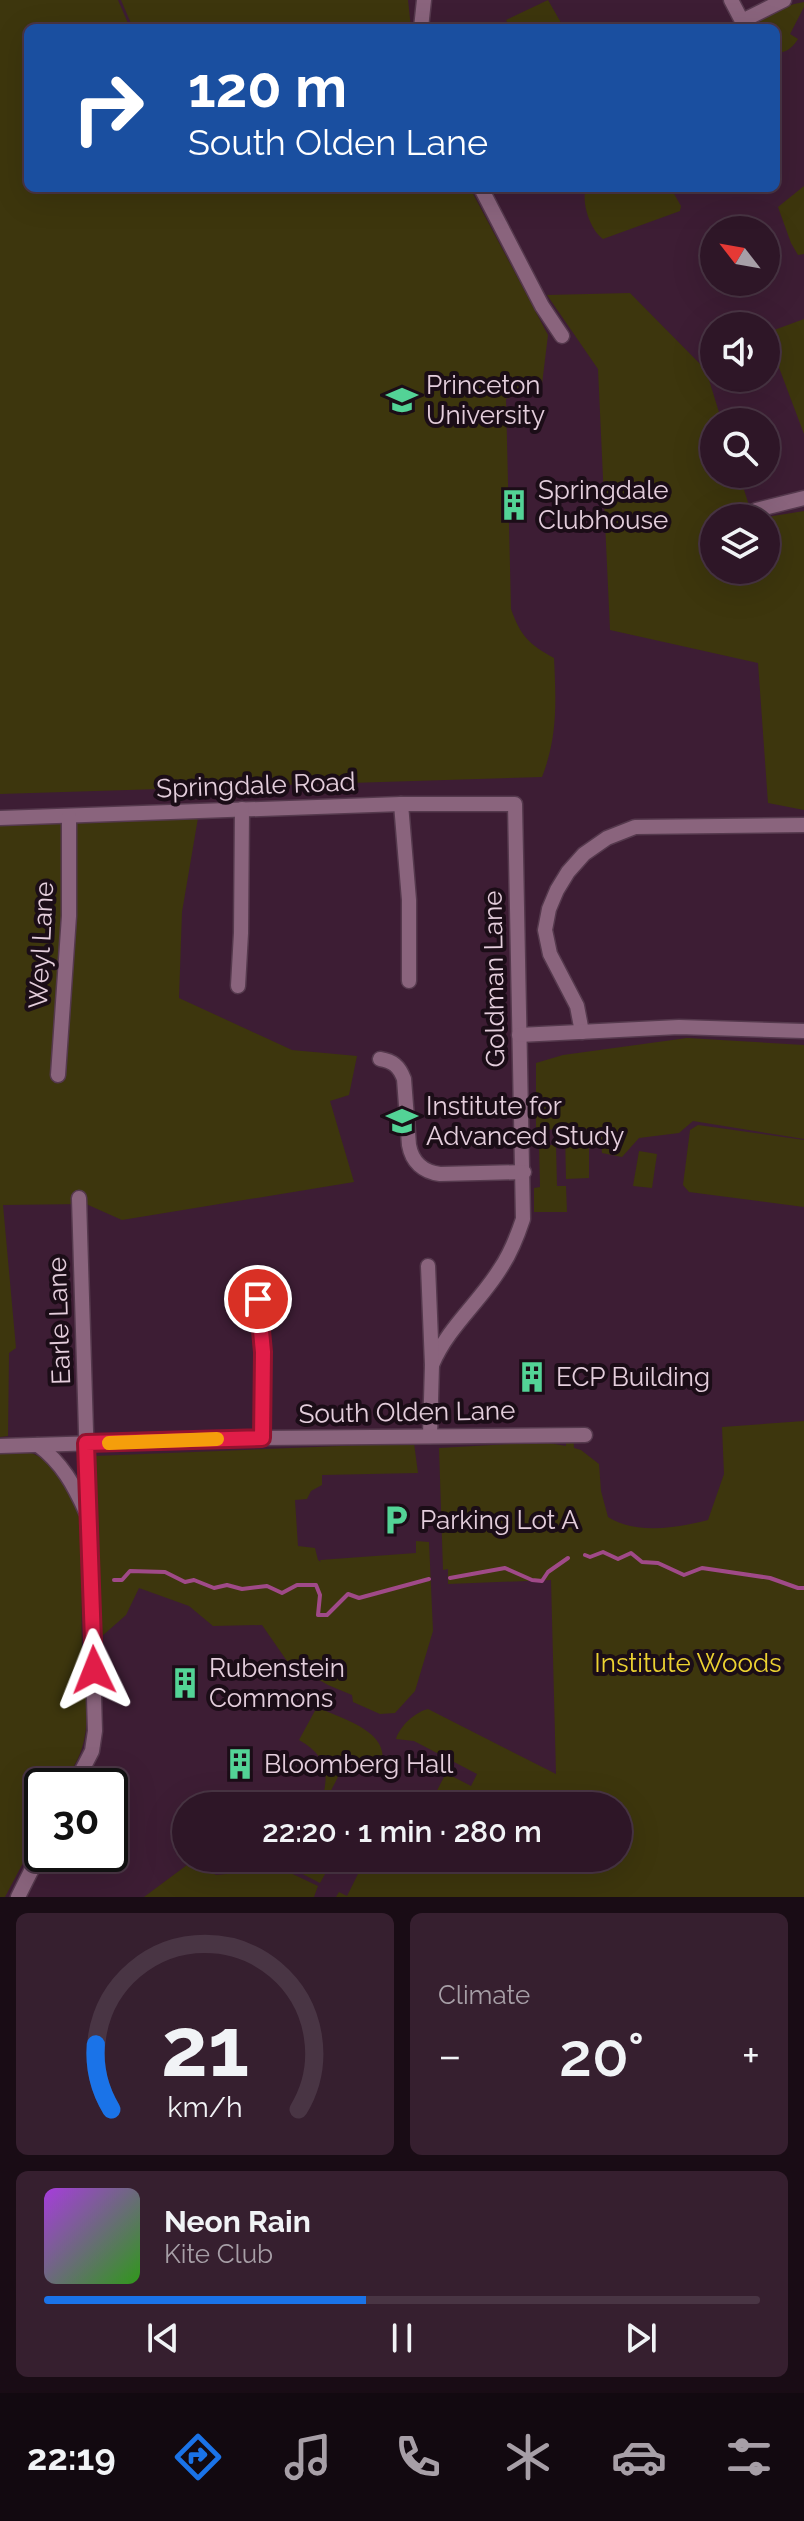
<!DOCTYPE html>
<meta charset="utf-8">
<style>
body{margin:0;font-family:Raleway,sans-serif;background:#361f2f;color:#f1f3f6;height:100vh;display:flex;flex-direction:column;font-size:30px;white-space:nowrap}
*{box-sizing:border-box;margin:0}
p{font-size:26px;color:#a79fa7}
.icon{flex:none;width:44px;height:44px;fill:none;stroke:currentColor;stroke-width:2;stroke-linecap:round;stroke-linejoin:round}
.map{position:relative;height:1897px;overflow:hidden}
.details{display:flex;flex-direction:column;gap:16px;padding:16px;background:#190c15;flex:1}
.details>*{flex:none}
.banner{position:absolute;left:24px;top:24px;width:756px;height:168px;border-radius:12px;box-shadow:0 8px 32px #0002,0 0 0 2px #493544;background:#1a4fa0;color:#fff;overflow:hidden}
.needle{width:52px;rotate:301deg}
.tools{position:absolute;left:700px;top:216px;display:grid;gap:16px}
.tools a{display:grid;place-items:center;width:80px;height:80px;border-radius:50%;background:#2e1627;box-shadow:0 8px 32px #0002,0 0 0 2px #493544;font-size:40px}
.speed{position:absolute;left:24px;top:1768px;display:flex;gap:16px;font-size:40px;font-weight:700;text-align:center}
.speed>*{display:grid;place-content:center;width:104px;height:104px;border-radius:50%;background:#2e1627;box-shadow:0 8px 32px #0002,0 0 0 2px #493544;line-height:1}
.speed .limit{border:4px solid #111;border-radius:12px;background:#fff;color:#111}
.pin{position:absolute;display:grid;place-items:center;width:68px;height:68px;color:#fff;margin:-34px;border:4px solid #fff;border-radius:50%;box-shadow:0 2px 8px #0007}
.me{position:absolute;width:88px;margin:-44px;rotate:358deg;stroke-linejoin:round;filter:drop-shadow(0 0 6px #0008)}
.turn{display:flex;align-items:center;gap:28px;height:168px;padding:0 32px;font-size:36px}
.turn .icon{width:104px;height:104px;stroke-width:2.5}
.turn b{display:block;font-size:56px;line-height:68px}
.big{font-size:60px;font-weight:600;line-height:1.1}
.details .widget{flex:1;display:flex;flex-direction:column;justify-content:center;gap:12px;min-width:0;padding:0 28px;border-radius:12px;background:#361f2f}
.details .dial{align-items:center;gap:0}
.dial svg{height:208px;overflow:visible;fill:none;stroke:#493544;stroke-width:7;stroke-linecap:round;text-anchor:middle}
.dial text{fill:#f1f3f6;stroke:none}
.song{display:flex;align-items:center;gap:24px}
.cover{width:96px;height:96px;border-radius:12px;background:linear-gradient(135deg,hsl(280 70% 55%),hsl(110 70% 35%))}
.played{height:8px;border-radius:4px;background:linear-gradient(90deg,#1a73e8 45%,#493544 45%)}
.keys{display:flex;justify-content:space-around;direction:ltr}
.heat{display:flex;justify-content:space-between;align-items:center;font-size:44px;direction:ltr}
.details .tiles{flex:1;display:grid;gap:16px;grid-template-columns:1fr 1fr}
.widget:last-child{grid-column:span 2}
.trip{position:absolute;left:172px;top:1792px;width:460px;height:80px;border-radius:40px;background:#2e1627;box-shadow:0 8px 32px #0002,0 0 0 2px #493544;font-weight:600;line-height:80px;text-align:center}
.tab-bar{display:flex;height:128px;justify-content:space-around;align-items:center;background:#120910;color:#a79fa7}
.tab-bar .icon{width:56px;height:56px}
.tab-bar .current{color:#1a73e8}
.tab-bar b{font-size:36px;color:#f1f3f6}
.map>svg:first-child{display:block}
</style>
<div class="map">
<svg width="804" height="1897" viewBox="0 0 804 1897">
<rect width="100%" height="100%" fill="#3d1d34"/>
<!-- green -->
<g fill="#3d360d">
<path d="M0,0H118L130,28H28V188H470L548,335L542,384L506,399L511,609C521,637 529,644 554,658C556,701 558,736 542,777L0,794Z"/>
<path d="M121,0H408L411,28H133Z"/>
<path d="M548,0L564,28H510L506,20Z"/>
<path d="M804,2V7L790,34L798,39C793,47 786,54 776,52V28H756C763,12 788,5 804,2Z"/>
<path d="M804,186V254L798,255L791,243L778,207Z"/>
<path d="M586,188H666L673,192L681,206L680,211L603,239C590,230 581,202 586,188Z"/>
<path d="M630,293L706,370L722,422H714V474H739L753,518H714V570H766V518H760L804,511V810L768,803L758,663L610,630L598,369L547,295Z"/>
<path d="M804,319V434L766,333Z"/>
<path d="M198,818L182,912L179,998L292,1050L357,1056L349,1095L330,1101L354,1182L122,1220L86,1204L3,1205L16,1348L9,1353L8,1436L0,1437V825Z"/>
<path d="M687,1038L804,1045V1139L693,1121L679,1133L639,1138L622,1157L602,1153L600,1131L567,1126L536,1133V1063L563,1055Z"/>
<path d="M698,1125L804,1140V1207L689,1192L683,1185L690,1130Z"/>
<path d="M565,1131H589V1178L566,1179Z"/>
<path d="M539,1145H556L557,1186H566L567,1212H534V1188L540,1187Z"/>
<path d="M639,1151L657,1154L652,1188L633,1186Z"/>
<path d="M804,1421V1897H336L339,1892L347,1896L366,1858H618V1806H429L446,1773L471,1786L477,1774L414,1741L396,1739C400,1726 415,1712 428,1709L556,1774L551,1580L448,1584V1569L443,1570L439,1448L543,1442L566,1446V1435L573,1434L574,1448L581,1450L599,1464L601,1491L608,1517C637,1535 676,1528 708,1520L724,1474L722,1427Z"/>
<path d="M414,1443L418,1473L322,1475V1485L311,1491L307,1499L295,1500L298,1546L315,1548L318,1560L321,1562L320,1560L416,1553V1541L429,1542L433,1631L415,1691L395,1713L380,1714L353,1702L352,1695L328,1685L287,1661L262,1625L213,1626L189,1606L139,1588L126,1615L101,1637L94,1456Z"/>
<path d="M29,1452C55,1461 74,1491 81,1516C85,1529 82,1545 82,1559C82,1589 81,1620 82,1650C83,1682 92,1717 82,1748C78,1761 69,1774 63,1786H42V1827L5,1897H0V1453Z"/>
<path d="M317,1707C344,1720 395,1732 380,1770L350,1754L326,1800L322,1798C331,1771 323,1753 299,1740Z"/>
<path d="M291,1858H334L320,1883L287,1866Z"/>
<path d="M191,1862L216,1875L282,1869L318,1886L314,1897H144Z"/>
</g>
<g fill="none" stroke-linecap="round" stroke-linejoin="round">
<!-- stream -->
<g stroke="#a04a88" stroke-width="4">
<path d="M585,1555L590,1557L603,1552L618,1559L631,1553L642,1562L658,1563L684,1575L702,1568L770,1578L798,1588H804"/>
<path d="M450,1578L505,1568L532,1580L542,1581L548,1572L568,1558"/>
<path d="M114,1580H122L130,1571L165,1572L185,1582L194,1580L214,1588L227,1585L242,1589L267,1586L282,1593L297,1585H316L320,1595L318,1615H327L348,1594L359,1598L429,1579"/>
</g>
<defs>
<g id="minor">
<path d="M731,0L742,21L784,0"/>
<path d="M421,28L424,0"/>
<path d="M481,188L542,306L562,336"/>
<path d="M756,510L804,498"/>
<path d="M401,804L409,900V981"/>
<path d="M0,818L401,804H515L523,1219C517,1237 511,1253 500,1269C479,1303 448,1327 432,1365"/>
<path d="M238,986L241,933L242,809"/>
<path d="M582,1032L577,1006L550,954L545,930L549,909L557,890L568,872L584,854L607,838L635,827L804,825"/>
<path d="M519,1035L679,1027L804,1031"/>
<path d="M380,1059C393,1061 399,1066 404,1079L409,1145C412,1162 423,1172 440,1174L524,1172"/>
<path d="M58,1075L69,916V816"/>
<path d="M428,1266L432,1365L430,1435"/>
<path d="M256,1273L263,1352L262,1438"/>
<path d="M38,1445C62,1463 74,1485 86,1512"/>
<path d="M0,1446L262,1438L585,1435"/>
<path d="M74,1786L92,1751L95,1731L79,1198"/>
<path d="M18,1897L42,1849"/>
</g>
</defs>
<!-- minor casing -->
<use href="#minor" stroke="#55394d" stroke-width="17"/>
<!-- minor -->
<use href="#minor" stroke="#8a647d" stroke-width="14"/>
</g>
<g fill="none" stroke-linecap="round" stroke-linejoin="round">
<defs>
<path id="route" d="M94,1670L86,1443L262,1438L263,1352L258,1299"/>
</defs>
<!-- route casing -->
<use href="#route" stroke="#92132f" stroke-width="20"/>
<!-- route -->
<use href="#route" stroke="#e11d48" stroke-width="14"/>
<!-- slow -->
<path stroke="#f59e0b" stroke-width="14" d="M109,1443L217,1439"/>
</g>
<!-- icons -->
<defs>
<symbol id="university-bare" viewBox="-9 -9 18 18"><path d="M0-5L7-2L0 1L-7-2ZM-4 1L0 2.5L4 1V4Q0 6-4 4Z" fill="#53d396" stroke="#1b0d17" stroke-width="2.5" paint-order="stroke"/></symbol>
<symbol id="building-bare" viewBox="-9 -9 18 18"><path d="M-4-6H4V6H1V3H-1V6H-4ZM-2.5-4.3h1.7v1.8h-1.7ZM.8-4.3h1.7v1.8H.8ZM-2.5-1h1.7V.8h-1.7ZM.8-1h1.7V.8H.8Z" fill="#53d396" stroke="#1b0d17" stroke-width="2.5" paint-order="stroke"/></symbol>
<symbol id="parking-bare" viewBox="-9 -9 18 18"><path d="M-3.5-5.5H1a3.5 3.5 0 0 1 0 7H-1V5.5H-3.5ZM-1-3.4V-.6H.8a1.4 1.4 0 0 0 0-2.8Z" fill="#53d396" stroke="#1b0d17" stroke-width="2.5" paint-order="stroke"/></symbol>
</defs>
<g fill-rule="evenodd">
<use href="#university-bare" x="380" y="378" width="44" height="44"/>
<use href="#building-bare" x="492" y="483" width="44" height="44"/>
<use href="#university-bare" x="380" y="1099" width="44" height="44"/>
<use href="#building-bare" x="510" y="1355" width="44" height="44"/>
<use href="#parking-bare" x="374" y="1498" width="44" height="44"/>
<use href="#building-bare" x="163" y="1661" width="44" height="44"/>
<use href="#building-bare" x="218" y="1742" width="44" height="44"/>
</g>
<g text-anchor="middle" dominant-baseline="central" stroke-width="8" stroke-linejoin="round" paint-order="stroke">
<!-- poi labels -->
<g font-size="26" fill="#e4cedc" stroke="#1b0d17" text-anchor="start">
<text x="426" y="385">Princeton<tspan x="426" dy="30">University</tspan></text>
<text x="538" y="490">Springdale<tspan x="538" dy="30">Clubhouse</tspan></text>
<text x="426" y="1106">Institute for<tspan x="426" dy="30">Advanced Study</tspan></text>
<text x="556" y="1377">ECP Building</text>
<text x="420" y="1520">Parking Lot A</text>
<text x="209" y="1668">Rubenstein<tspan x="209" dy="30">Commons</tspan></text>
<text x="264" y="1764">Bloomberg Hall</text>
</g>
<!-- street labels -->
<g font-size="26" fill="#e4cedc" stroke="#1b0d17">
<text transform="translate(256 785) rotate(-2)">Springdale Road</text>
<text transform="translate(41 945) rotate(-87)">Weyl Lane</text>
<text transform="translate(494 979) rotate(-91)">Goldman Lane</text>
<text transform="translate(59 1321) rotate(-92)">Earle Lane</text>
<text transform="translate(407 1412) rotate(-1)">South Olden Lane</text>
</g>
<!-- park labels -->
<g font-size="26" fill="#edd331" stroke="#1b0d17">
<text x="688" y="1663">Institute Woods</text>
</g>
</g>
</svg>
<div class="tools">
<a><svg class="needle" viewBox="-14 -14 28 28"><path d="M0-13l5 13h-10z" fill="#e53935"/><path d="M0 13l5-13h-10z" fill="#a79fa7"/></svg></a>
<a><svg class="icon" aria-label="sound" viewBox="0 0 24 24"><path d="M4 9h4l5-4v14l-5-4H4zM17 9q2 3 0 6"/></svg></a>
<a><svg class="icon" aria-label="search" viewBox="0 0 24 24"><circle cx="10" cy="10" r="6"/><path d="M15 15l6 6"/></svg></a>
<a><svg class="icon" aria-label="layers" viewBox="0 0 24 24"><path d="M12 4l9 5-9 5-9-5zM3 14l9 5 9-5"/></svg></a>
</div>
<div class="speed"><div class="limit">30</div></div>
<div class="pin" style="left:258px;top:1299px;background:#d93025"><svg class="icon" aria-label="arrive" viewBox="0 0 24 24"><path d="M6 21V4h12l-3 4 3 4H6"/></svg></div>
<svg class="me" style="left:94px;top:1670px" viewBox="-20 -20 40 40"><path d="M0-17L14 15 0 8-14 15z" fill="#e11d48" stroke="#fff" stroke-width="4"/></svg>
<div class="trip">22:20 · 1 min · 280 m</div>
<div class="banner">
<div class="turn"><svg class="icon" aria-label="right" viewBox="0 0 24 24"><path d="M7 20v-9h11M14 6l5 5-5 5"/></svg><div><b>120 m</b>South Olden Lane</div></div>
</div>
</div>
<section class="details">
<div class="tiles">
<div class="widget dial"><svg viewBox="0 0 100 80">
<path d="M14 69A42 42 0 1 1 86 69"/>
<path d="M14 69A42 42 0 0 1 8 44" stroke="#1a73e8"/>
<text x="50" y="56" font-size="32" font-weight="700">21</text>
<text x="50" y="72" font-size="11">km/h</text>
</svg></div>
<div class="widget"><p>Climate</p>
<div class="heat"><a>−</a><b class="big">20°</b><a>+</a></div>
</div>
<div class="widget">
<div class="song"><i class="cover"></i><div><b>Neon Rain</b><p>Kite Club</p></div></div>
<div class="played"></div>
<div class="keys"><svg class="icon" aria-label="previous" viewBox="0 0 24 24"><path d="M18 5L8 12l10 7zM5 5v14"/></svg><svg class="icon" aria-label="pause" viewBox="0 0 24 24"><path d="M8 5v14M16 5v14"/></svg><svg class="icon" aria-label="next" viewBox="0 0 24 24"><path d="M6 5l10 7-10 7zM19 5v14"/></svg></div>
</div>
</div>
</section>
<nav class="tab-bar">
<b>22:19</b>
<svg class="icon current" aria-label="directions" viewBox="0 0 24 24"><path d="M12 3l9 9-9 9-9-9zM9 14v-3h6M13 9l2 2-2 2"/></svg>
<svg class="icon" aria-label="music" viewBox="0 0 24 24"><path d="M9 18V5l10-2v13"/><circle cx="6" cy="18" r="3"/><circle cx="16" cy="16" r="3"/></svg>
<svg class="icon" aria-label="phone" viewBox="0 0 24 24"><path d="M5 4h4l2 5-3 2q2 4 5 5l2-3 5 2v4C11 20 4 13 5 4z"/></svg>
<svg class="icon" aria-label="climate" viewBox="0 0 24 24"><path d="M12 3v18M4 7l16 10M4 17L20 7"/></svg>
<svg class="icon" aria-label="car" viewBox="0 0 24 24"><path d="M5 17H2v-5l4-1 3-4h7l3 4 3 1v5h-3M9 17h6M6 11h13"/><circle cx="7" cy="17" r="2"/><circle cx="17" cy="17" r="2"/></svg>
<svg class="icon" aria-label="filters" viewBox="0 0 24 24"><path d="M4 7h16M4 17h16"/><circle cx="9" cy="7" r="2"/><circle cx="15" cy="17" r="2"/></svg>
</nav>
